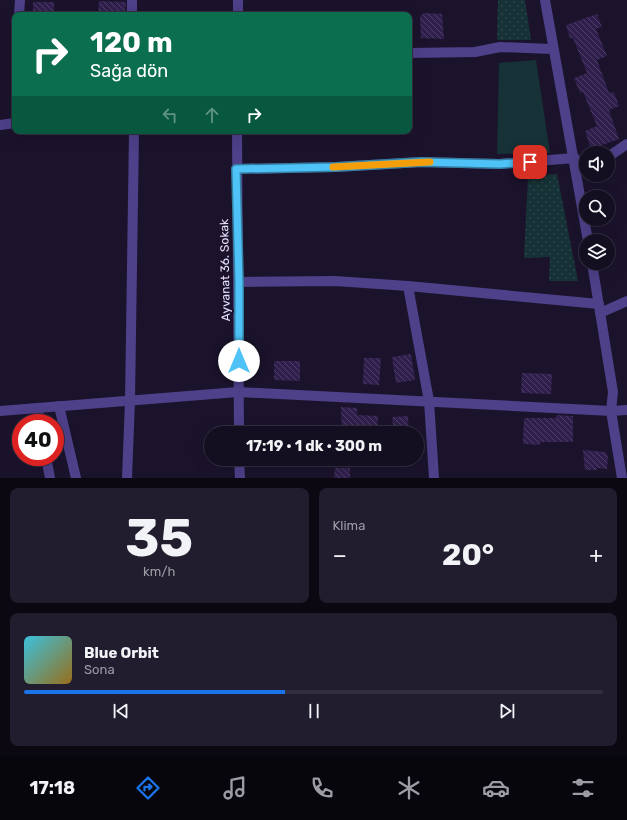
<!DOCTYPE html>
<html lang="tr">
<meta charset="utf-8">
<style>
body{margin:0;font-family:Rubik,sans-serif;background:#211c2e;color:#f1f3f6;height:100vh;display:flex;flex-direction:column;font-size:15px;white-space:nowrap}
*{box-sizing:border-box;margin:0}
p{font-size:13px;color:#9d9ca5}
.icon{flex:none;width:22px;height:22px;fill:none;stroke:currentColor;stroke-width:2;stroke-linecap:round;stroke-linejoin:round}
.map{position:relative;height:478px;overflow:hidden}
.drawer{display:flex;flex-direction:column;gap:10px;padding:10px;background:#0b0812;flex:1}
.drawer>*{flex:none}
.hud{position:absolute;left:12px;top:12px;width:400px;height:122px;border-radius:8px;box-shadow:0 4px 16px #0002,0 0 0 1px #332e3f;background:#0b6e4f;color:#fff;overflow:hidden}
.fabs{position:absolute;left:579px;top:146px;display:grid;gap:8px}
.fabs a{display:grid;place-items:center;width:36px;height:36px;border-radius:50%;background:#140e21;box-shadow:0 4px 16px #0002,0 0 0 1px #332e3f;font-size:20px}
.speed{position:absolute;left:12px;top:414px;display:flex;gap:8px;font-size:20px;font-weight:700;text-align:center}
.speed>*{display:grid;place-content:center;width:52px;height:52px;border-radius:50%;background:#140e21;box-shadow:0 4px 16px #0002,0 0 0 1px #332e3f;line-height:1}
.speed .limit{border:6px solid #d22;background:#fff;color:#111}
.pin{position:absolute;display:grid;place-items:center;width:34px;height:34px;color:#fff;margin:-17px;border-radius:8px;box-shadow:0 2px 6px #0006}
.me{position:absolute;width:44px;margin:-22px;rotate:0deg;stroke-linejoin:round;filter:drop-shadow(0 0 3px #0008)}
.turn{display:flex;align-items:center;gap:14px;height:84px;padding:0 12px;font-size:18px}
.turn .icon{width:52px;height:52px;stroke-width:2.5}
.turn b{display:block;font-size:28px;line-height:34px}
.lanes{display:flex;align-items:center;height:38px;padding:0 12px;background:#0003;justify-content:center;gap:20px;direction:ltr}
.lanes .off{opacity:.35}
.big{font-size:30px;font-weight:700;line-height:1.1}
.drawer .card{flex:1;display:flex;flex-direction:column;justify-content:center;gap:6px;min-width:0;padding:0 14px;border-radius:8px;background:#211c2e}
.drawer .dial{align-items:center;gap:0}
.dial b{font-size:52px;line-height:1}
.song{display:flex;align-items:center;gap:12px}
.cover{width:48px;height:48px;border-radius:6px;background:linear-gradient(135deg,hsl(190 70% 55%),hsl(40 70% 35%))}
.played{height:4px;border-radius:2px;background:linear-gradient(90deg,#1a73e8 45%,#332e3f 45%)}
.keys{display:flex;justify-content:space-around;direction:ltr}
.heat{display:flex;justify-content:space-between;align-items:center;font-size:22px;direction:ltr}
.drawer .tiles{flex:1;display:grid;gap:10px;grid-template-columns:1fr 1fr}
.card:last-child{grid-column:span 2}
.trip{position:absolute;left:204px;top:426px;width:220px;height:40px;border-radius:20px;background:#140e21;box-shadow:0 4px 16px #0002,0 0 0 1px #332e3f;font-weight:700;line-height:40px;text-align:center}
.dock{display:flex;height:64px;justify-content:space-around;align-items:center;background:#08060d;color:#9d9ca5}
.dock .icon{width:28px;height:28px}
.dock .on{color:#1a73e8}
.dock b{font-size:18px;color:#f1f3f6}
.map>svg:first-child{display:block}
</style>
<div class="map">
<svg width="627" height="478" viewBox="0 0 627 478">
<defs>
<pattern id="grass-dots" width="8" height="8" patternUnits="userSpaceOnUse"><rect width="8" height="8" fill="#163236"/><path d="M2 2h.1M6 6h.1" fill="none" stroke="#2d464a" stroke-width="1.8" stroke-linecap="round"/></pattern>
<pattern id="building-back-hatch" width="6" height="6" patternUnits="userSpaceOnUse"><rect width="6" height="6" fill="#301f4c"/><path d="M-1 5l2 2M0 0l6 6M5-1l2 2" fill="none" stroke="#4e3f67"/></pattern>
</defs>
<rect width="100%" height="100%" fill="#1b132c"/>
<!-- grass -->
<g fill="url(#grass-dots)">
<path d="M498,0H525L531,40H497Z"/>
<path d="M557,174L578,281H549L550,257L524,258L528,176Z"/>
</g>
<!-- park -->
<path fill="#163236" d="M536,60L550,153L497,154L499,63Z"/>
<!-- building -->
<g fill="url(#building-back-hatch)">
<path d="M99,1L126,2L125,15H98Z"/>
<rect x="33" y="2" width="21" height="13"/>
<path d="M424,13L442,14L444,39L421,38L420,16Z"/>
<path d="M597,14L602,27L596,29L607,56L597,60L609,93L614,92L619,106L609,110L619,139L591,149L585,131L597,126L583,92L580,93L574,78L587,73L573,38H570L566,25Z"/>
<path d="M411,354L415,380L396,383L392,357Z"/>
<path d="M364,358H381L379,385L363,384Z"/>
<path d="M274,361H300V381L274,380Z"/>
<path d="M522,373L552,374L551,394L521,393Z"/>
<path d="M341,407L357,408V415L378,416L377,433H342Z"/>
<path d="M556,415L573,416V442H540V445L523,444L524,418H556Z"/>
<path d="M408,416L409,433H394L392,417Z"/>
<path d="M583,450L605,452L608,456L607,469L597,468V470H585Z"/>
<path d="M335,468H350V478H334Z"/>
</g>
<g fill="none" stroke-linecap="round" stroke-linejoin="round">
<!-- minor -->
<g stroke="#4e4089" stroke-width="10">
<path d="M132,0V15"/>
<path d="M545,0L588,241"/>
<path d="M19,15L20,0"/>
<path d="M238,15V0"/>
<path d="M409,53L475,52L500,47L552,49"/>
<path d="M0,125L15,123"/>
<path d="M237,131L239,433"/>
<path d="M608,157L627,144"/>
<path d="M236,169L336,167L421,162L499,164L575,158"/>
<path d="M592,263L613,392L611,411L622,478"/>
<path d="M239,282L335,281L408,286L599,304"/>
<path d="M408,286L429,401L434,478"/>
<path d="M600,313L627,301"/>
<path d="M59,406L76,478"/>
<path d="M37,408L40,423"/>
<path d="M0,411L238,392L611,411L627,410"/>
<path d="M46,457L50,478"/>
<path d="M239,459L240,478"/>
<path d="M127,478L130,401L134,131"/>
</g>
</g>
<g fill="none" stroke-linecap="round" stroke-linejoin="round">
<defs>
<path id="route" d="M239,361V282L236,169L336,167L421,162L500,164L530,162"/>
</defs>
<!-- route casing -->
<use href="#route" stroke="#337fa1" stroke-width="10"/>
<!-- route -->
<use href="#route" stroke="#4fc3f7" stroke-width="7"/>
<!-- slow -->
<path stroke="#f59e0b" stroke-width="7" d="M333,167L430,162"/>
</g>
<g text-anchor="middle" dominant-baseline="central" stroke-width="4" stroke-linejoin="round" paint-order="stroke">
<!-- street labels -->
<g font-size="12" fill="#e7dffe" stroke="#1b132c">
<text transform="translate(225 270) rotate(-91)">Ayvanat 36. Sokak</text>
</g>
</g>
</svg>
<div class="fabs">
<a><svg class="icon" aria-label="sound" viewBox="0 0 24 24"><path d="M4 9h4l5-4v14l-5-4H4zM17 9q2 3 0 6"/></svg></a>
<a><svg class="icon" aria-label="search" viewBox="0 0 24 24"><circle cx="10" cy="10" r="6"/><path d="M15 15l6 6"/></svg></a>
<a><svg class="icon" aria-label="layers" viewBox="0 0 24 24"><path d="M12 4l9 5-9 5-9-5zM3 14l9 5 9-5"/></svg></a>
</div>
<div class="speed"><div class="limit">40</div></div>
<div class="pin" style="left:530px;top:162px;background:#d93025"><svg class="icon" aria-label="arrive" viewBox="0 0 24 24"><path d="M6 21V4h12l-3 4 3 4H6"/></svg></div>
<svg class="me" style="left:239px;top:361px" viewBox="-20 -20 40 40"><circle r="19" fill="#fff"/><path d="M0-13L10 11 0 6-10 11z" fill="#4fc3f7"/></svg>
<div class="trip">17:19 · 1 dk · 300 m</div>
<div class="hud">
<div class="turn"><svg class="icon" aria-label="right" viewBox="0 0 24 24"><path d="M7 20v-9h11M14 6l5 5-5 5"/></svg><div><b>120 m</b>Sağa dön</div></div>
<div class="lanes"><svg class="icon off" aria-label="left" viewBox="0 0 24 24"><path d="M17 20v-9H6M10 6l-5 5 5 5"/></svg><svg class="icon off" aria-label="ahead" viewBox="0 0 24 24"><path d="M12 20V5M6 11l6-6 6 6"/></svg><svg class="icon" aria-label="right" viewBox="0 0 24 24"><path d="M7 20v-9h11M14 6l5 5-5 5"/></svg></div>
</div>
</div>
<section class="drawer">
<div class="tiles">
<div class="card dial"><b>35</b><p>km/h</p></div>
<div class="card"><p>Klima</p>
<div class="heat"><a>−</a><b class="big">20°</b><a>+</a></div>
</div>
<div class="card">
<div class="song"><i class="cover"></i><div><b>Blue Orbit</b><p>Sona</p></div></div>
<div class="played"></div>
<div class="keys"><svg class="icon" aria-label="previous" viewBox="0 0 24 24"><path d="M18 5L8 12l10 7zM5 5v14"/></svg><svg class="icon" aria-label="pause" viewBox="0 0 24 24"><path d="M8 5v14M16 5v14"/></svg><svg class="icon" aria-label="next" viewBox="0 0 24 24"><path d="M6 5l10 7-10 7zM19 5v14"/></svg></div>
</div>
</div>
</section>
<nav class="dock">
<b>17:18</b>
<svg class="icon on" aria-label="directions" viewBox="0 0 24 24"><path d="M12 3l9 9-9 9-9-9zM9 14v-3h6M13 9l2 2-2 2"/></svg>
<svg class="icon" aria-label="music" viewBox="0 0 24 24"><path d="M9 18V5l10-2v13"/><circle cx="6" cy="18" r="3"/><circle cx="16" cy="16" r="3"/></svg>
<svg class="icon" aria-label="phone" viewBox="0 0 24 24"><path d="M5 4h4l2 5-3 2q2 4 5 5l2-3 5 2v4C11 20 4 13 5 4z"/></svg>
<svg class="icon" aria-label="climate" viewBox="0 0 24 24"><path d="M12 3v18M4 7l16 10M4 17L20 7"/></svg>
<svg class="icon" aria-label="car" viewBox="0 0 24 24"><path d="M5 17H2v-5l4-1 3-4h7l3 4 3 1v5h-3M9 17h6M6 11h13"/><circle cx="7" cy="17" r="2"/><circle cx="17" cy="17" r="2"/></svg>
<svg class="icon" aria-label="filters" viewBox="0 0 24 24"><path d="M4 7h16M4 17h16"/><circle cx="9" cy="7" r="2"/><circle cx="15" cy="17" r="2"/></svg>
</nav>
